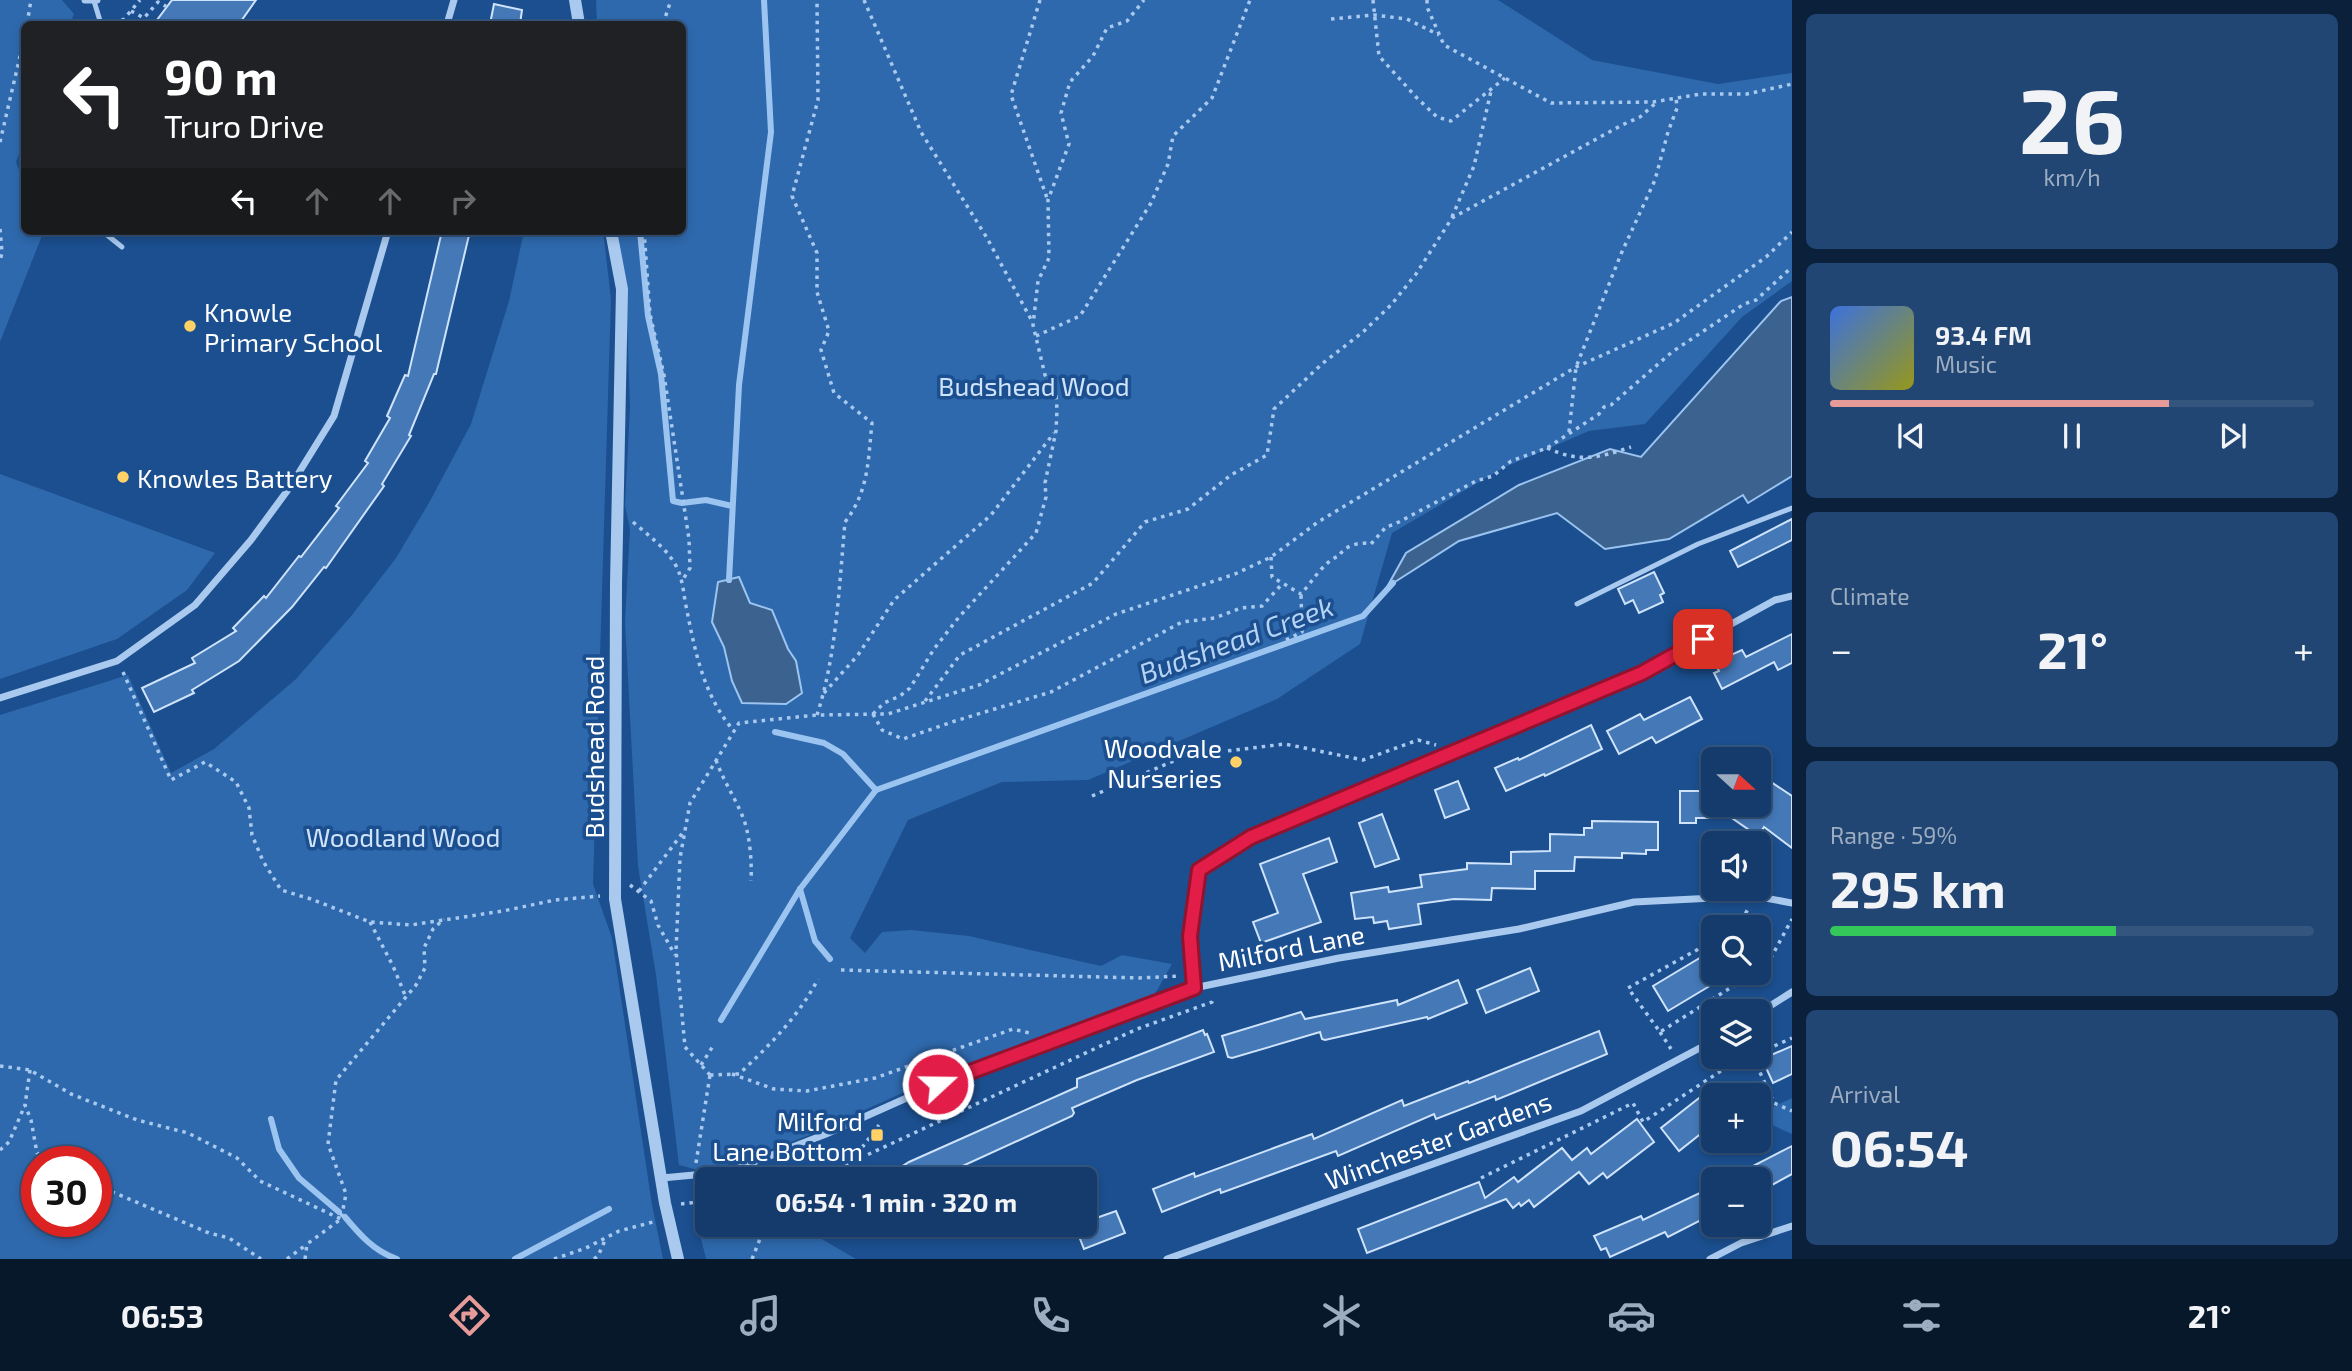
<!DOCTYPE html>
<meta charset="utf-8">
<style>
body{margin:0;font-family:"Exo 2",sans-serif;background:#214673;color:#f1f3f6;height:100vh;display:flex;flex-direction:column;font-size:26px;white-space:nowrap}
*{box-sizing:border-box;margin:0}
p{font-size:23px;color:#9dadc1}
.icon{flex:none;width:38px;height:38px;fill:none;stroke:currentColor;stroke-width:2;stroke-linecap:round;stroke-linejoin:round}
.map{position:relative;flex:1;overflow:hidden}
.sheet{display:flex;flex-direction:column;gap:14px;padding:14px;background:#0b203b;width:560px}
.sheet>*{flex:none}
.banner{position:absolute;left:21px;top:21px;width:665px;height:214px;border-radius:10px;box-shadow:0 4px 10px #0003,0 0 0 2px #33557e;background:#202124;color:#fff;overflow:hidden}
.needle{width:46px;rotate:111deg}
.buttons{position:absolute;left:1701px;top:747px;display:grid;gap:14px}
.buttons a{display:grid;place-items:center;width:70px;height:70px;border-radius:10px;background:#143b6b;box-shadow:0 4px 10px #0003,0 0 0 2px #33557e;font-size:35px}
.speed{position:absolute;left:21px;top:1146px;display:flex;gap:14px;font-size:35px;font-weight:700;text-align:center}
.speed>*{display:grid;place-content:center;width:91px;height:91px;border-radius:50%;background:#143b6b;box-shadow:0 4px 10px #0003,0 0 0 2px #33557e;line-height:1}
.speed .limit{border:10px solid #d22;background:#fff;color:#111}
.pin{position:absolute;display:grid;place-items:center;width:60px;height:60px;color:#fff;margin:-30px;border-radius:14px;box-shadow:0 4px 10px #0006}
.me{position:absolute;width:77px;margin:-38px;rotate:69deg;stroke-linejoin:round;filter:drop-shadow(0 0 5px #0008)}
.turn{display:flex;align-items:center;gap:24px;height:147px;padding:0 28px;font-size:32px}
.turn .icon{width:91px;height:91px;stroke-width:2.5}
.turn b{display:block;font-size:49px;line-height:60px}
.lanes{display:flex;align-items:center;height:66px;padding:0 28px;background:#0003;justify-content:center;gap:35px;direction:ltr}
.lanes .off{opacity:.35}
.big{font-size:52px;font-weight:700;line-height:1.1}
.sheet .card{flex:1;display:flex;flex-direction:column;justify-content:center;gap:10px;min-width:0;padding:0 24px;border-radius:10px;background:#214673}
.sheet .dial{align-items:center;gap:0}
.dial b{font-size:91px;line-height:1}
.song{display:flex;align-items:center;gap:21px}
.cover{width:84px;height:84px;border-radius:10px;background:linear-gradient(135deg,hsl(220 70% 55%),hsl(60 70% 35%))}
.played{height:7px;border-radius:4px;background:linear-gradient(90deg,#e69b98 70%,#33557e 70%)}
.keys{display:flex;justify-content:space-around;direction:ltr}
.heat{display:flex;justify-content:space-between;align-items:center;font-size:38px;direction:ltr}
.charge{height:10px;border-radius:5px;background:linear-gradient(90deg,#34c759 59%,#33557e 0)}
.trip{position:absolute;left:695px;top:1167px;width:402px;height:70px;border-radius:10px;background:#143b6b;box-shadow:0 4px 10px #0003,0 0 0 2px #33557e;font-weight:700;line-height:70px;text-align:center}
.tabs{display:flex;height:112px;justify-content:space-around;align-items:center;background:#08182b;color:#9dadc1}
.tabs .icon{width:49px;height:49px}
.tabs .selected{color:#e69b98}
.tabs b{font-size:32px;color:#f1f3f6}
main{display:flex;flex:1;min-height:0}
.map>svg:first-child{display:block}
</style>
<main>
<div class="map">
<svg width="1792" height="1259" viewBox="0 0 1792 1259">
<rect width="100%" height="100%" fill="#1b4f8f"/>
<!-- green -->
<g fill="#2e69ad" fill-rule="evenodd">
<path d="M0,0H62L74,14L70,24H24V140L16,162L24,184V231H42L43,233L0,342Z"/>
<path d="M596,0H1498L1592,60L1718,84L1792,73V281L1742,317L1645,424L1589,431L1503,468L1392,533L1360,644L1277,699L1088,780L1002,782L908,820L850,938L865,953L882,932L911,930L969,936L1101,966L1122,955L1172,964L1152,999L920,1085L807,1136L733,1163L702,1171L679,1165L656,975L638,866L625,622L630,529L625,506L630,407L626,289L616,231H682V24H597Z"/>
<path d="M524,231H603L604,239L611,299L593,884L612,938L652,1205L663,1259H0V715L128,675L171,773L214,749L296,679L352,615L396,558L430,501L471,424L509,301ZM37,1162H96V1222H37Z"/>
<path d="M0,474L215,553L187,590L117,639L0,679Z"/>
<path d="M1792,1098V1134L1770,1124L1766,1110Z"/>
<path d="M707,1221V1225H817L820,1238L856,1259H706L697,1222Z"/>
</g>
<!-- water -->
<g fill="#3c6290" stroke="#9cc4f0" stroke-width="2">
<path d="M1792,297V476L1748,503L1743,495L1669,539L1605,549L1557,513L1459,541L1387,587L1406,553L1519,485L1610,449L1641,457L1781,301Z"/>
<path d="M739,577L750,603L772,610L788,649L796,661L802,693L786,704L742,703L732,681L724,647L712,622L718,582Z"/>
</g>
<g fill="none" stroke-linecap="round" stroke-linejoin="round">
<!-- stream -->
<g stroke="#9cc4f0" stroke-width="6">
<path d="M640,231L648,316L661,374L673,501L682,503L706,500L732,506"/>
<path d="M729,580L739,385L771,132L764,0"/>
<path d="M775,732L824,743L843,754L876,790"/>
<path d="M800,889L815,941L830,959"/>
<path d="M721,1020L800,889L876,790L1363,616L1393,583"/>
<path d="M271,1119L279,1149L299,1178L339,1212"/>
<path d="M345,1217C360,1235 374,1251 397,1259"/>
<path d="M515,1259L609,1209"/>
</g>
</g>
<!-- building -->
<g fill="#4478b7" stroke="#cfe3fa" stroke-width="2">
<path d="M172,0H256L239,24H154Z"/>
<path d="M494,4L522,10L520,24H490Z"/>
<path d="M442,231H470L436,374H434L409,435L411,436L382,484L384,486L326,568L324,567L292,607L239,661L192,690L194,693L154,712L142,688L195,663L192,658L236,631L233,628L264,596L266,598L299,556L301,557L339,508L336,506L368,463L365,461L390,418L387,416L405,375L408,376Z"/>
<path d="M1792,519V540L1738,567L1730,551Z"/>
<path d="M1654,572L1664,593L1660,595L1663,602L1639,613L1633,600L1625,604L1618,589Z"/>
<path d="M1792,634V663L1778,670L1774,662L1722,689L1714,673L1719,671L1713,660L1729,652L1731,655L1742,650L1746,657Z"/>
<path d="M1690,697L1702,719L1656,743L1652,737L1619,754L1607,731L1640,714L1644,720Z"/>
<path d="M1591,725L1602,749L1545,776L1544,774L1506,791L1495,768L1518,758L1519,760Z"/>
<path d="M1759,774L1792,796V848L1764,827L1758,836L1713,805H1759Z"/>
<path d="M1458,781L1469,809L1445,818L1435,790Z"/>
<path d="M1680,791H1713V818H1696V823H1680Z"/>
<path d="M1382,814L1399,859L1375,867L1359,823Z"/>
<path d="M1592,821L1658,822V850H1646V854L1622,853V858L1575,857L1574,871H1535V889L1492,888L1491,900L1454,899L1418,904L1421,924L1389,929L1387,921L1374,923L1373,917L1355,919L1351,893L1388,887L1389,892L1422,887L1420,875L1467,869V863L1511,864V852L1550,851V834L1584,835V828H1592Z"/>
<path d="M1329,838L1337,862L1303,874L1321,922L1261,943L1253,922L1278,913L1260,864Z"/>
<path d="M1713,950V984L1668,1011L1653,986Z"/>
<path d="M1530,968L1539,991L1486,1013L1477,990Z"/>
<path d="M1458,980L1467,1003L1428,1019L1427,1017L1325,1040L1322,1039L1320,1032L1232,1058L1228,1057L1222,1036L1301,1012L1305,1019L1397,1000L1398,1005Z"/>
<path d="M1203,1030L1205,1035L1207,1034L1214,1052L1137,1080L1072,1108L1074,1113L1072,1116L932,1180H881L909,1162L1077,1087V1079Z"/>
<path d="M1599,1031L1607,1054L1496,1100L1495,1096L1436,1119L1434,1114L1338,1156L1336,1151L1221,1193L1220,1189L1162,1212L1153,1189L1194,1173L1195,1177L1312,1134L1314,1139L1402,1100L1404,1106L1468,1081L1469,1083Z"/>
<path d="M1792,1046V1074L1773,1083L1762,1059Z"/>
<path d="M1713,1087V1124L1679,1151L1661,1128Z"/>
<path d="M1637,1119L1654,1142L1607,1178L1603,1173L1589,1184L1579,1172L1534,1207L1529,1200L1521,1206L1519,1203L1513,1208L1506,1199L1367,1253L1358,1229L1479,1182L1485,1198L1514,1177L1518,1182L1562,1148L1572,1160L1587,1148L1591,1154Z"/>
<path d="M1792,1146V1174L1770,1186L1759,1191V1180H1726Z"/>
<path d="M1706,1190L1713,1204V1214L1668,1237L1665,1232L1610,1257L1606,1248L1601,1250L1594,1236L1641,1216L1643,1220Z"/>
<path d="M1116,1211L1125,1233L1084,1249L1075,1226L1085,1225V1222Z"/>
</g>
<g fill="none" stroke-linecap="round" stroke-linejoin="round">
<!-- path -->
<g stroke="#a9c9ee" stroke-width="3.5" stroke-dasharray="3.5 5" stroke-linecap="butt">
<path d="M864,0L921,132L987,238L1033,323"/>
<path d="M1040,0L1011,95L1047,198"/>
<path d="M1373,0L1379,56L1416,97L1437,117L1451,121L1505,78"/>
<path d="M1427,0V7L1444,45L1551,103L1653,102L1701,94H1747L1792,84"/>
<path d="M131,11L144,18L158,2L167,7"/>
<path d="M1331,19L1374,15L1407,19L1439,35"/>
<path d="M27,24L31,0"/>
<path d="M114,24L124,19L140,0"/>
<path d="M663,24L671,0"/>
<path d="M0,142L24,39"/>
<path d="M1452,217L1474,166L1491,91"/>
<path d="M0,229L2,252L0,262"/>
<path d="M644,231L650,314L664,375L689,539L690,568L682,581"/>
<path d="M1036,336L1080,316L1151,203L1168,164L1173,136L1212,98L1250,0"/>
<path d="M1569,432L1576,367L1621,254L1655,180L1668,132L1677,108L1676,97"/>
<path d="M1547,448C1580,463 1598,458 1631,447"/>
<path d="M633,522C649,536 665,547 675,564C683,578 683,591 686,606C695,651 703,695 734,731"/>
<path d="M1271,557L1272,577L1301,594C1312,582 1324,561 1339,556C1344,546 1360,541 1371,544L1386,527L1395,524L1476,481L1493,476L1511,461L1547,448L1599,414L1604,407L1611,405L1672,352L1744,304L1756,300L1792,267"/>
<path d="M1286,640L1302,632L1301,594"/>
<path d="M123,672L171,780L205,762L236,782L249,808L252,835L263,861L281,890L311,899L370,922L411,925L503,911L555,900L600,896"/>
<path d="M824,693L858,655L894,600L991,515L1054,433"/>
<path d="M925,701L960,655L1093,583L1145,522L1188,509L1231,475L1267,455L1274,409L1323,363L1363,332L1391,305L1416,274L1452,218L1622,125L1640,117L1658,101"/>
<path d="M873,714L884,703L900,696L910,688L934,649L959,617L1036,533L1046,497L1045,483L1056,431L1057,409L1056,396L1045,375L1033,325L1038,281L1049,258L1048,200L1069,144L1061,113L1070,82L1093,56L1107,28L1127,21L1144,0"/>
<path d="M873,714L882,730L903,739L955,721L1051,692L1182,622L1215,618L1241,608L1262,606L1282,584"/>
<path d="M817,715C837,653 839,586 845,522C869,491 868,460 872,423L834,393L821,350L829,331L817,292V253L792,196L818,100L817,0"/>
<path d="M716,760C723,780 734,796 742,815C750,833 752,862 751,881"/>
<path d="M1092,796L1185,756L1285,744L1363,760L1418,740L1436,745"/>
<path d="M630,885L651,901L658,925L675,955"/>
<path d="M639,891L684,831"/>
<path d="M370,922L393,966L405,995"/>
<path d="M1737,928L1748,909"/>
<path d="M1713,941L1628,988L1660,1032L1754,973"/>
<path d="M841,970L1139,978L1180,976"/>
<path d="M1759,970L1767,965L1792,919"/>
<path d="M1660,1032L1671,1049"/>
<path d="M1759,1053L1792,1038"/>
<path d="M1725,1057L1730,1065"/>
<path d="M1753,1057L1774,1103L1792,1111"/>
<path d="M701,1065L713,1046"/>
<path d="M0,1066L30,1070L71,1094L137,1120L188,1133L237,1158L260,1181L341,1219"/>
<path d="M30,1070L25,1105L31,1120L37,1153L52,1162"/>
<path d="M732,1074L774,1089L807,1091L875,1078L1013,1029L1033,1034"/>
<path d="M710,1075L685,1047L676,951L680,858L690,803L739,723L817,715L888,714L979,685L1116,614L1235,574L1271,557L1318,522L1576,367L1674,323L1766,257L1792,232"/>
<path d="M710,1075L739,1074C769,1046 799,1016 818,979"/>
<path d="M0,1150L9,1142L25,1105"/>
<path d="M852,1161L879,1125"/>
<path d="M696,1163L710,1075"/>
<path d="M1481,1178L1633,1103L1643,1122L1730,1065L1751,1057"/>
<path d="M814,1180L824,1178"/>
<path d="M824,1180L852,1162L1137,1029L1212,1002L1214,998"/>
<path d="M96,1185L209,1233L229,1238L261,1259"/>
<path d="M681,1204L707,1201"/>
<path d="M287,1259L306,1245"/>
<path d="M305,1259L307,1244L341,1219L346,1194L328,1144L336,1080L416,985L425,968L424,948L433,929L444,919"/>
<path d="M554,1259L586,1248L619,1231L653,1222"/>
<path d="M594,1259L598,1256L606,1238"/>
<path d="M752,1259L760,1239L774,1225"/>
</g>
<!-- service -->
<g stroke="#a9c9ee" stroke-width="5">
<path d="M94,1L101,24"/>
<path d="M102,231L122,247"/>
<path d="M1577,604L1698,544L1792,508"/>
</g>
<!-- minor -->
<g stroke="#a9c9ee" stroke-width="7">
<path d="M85,0H97"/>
<path d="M447,24L454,0"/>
<path d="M0,698L117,661L195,605L251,540L290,487L334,416L388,231"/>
<path d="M1194,988L1190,936L1199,870L1251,837L1642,673L1775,600L1792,596"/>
<path d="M1759,1013L1792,992"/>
<path d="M662,1178L694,1175L718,1176L826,1134L938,1084L1194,988L1339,958L1519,929L1634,902L1754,896L1792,903"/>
<path d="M1167,1259L1581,1111L1713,1041"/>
<path d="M1710,1259L1741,1243L1792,1226"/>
</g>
<!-- tertiary -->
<g stroke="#a9c9ee" stroke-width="12">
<path d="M575,0L579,24"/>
<path d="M611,231L622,289L616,584L615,899L665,1203L678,1259"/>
</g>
</g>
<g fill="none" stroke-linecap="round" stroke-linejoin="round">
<defs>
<path id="route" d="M938,1084L1194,988L1190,936L1199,870L1251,837L1642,673L1703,639"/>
</defs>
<!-- route casing -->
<use href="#route" stroke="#92132f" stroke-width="18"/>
<!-- route -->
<use href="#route" stroke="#e11d48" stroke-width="12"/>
</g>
<!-- markers -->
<g fill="#ffd166" stroke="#1b4f8f" stroke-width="2.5">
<circle cx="190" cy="326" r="7"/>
<circle cx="123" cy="477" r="7"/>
<circle cx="1236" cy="762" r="7"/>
<rect x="870" y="1128" width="14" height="14" rx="3.5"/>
</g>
<g text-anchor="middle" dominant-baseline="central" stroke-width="7" stroke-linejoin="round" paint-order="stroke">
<!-- poi labels -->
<g font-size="26" fill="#fff" stroke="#1b4f8f" text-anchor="start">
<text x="204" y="311">Knowle<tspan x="204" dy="30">Primary School</tspan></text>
<text x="137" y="477">Knowles Battery</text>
<text x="1222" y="747" text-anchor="end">Woodvale<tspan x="1222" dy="30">Nurseries</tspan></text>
<text x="863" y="1120" text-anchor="end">Milford<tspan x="863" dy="30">Lane Bottom</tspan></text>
</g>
<!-- park labels -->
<g font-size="26" fill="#cfe3fa" stroke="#1b4f8f">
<text x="1034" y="385">Budshead Wood</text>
<text x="403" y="836">Woodland Wood</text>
</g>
<!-- street labels -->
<g font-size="26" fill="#fff" stroke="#1b4f8f">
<text transform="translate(593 747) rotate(-90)">Budshead Road</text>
<text transform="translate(1291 947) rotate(-11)">Milford Lane</text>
<text transform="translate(1438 1140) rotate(-20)">Winchester Gardens</text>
</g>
<!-- water labels -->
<g font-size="28" font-style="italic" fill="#b5d3f5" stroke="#1b4f8f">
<text transform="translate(1236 639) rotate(-20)">Budshead Creek</text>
</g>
</g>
</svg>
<div class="buttons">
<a><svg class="needle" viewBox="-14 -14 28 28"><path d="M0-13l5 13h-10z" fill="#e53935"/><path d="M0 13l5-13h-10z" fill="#9dadc1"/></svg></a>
<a><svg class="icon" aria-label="sound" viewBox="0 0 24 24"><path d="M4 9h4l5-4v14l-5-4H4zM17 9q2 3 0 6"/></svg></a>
<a><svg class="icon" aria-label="search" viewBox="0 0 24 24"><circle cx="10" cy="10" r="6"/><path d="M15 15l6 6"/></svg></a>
<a><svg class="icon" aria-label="layers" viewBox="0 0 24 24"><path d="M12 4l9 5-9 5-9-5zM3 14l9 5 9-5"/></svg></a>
<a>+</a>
<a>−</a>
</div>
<div class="speed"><div class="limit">30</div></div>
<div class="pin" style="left:1703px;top:639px;background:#d93025"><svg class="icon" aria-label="arrive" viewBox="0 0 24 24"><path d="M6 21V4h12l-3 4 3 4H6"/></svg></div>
<svg class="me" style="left:938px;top:1084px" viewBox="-20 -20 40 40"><circle r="17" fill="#e11d48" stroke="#fff" stroke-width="3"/><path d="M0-11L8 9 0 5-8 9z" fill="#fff"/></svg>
<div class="trip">06:54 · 1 min · 320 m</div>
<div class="banner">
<div class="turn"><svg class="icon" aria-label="left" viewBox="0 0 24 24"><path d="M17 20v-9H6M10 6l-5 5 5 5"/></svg><div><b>90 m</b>Truro Drive</div></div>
<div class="lanes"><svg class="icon" aria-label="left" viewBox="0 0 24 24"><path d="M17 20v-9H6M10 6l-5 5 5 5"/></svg><svg class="icon off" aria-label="ahead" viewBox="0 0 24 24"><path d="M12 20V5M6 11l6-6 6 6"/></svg><svg class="icon off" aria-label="ahead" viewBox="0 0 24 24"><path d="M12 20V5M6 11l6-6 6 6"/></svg><svg class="icon off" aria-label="right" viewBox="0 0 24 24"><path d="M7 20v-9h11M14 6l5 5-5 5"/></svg></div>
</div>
</div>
<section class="sheet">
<div class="card dial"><b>26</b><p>km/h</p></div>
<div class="card">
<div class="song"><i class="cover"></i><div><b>93.4 FM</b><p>Music</p></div></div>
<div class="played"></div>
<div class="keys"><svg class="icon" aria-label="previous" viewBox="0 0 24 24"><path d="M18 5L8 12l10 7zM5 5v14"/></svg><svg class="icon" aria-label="pause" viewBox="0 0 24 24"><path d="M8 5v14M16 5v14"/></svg><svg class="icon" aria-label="next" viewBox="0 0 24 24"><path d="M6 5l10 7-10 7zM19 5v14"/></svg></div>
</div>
<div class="card"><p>Climate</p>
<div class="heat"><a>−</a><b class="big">21°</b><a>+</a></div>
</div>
<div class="card"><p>Range · 59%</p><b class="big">295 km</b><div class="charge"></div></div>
<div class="card"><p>Arrival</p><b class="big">06:54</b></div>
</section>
</main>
<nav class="tabs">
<b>06:53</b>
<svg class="icon selected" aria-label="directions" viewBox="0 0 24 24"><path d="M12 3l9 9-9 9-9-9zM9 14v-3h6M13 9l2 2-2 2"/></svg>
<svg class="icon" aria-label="music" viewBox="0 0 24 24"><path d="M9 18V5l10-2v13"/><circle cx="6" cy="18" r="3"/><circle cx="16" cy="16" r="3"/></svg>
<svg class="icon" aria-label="phone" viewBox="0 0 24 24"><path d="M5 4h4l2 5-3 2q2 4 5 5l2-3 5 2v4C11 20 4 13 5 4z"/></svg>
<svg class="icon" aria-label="climate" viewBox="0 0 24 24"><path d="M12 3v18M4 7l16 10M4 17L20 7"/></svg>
<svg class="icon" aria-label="car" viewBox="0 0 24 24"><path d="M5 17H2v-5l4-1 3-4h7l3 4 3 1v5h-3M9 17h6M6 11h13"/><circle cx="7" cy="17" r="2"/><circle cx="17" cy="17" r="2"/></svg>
<svg class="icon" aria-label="filters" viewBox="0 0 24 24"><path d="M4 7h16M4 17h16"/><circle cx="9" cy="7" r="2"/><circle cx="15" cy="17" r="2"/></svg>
<b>21°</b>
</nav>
